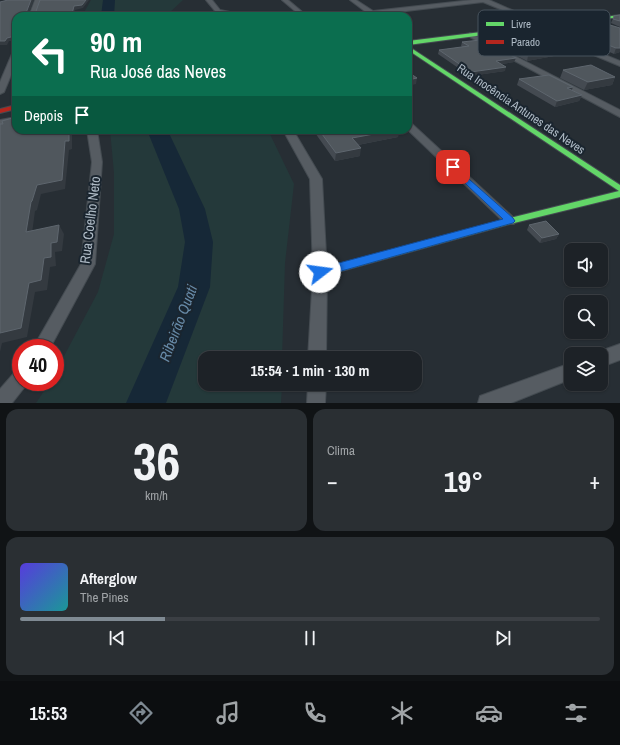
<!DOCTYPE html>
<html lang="pt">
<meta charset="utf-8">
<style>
body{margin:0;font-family:"Archivo Narrow",sans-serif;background:#2a2f33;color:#f1f3f6;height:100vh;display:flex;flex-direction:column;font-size:15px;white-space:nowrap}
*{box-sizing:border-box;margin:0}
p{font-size:13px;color:#a0a4a7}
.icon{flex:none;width:22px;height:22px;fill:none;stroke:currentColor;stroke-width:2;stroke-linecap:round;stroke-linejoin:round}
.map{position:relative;height:403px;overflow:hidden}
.drawer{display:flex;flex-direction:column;gap:6px;padding:6px;background:#101315;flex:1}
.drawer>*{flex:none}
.hud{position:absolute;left:12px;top:12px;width:400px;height:122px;border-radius:12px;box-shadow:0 1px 3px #0004,0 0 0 1px #3b3f44;background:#0b6e4f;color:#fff;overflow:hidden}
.fabs{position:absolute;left:564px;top:243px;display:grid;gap:8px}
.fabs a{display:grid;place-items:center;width:44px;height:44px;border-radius:8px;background:#1d2227;box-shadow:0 1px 3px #0004,0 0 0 1px #3b3f44;font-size:20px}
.speed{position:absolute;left:12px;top:339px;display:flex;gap:8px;font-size:20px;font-weight:700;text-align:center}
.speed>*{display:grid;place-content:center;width:52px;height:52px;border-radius:50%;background:#1d2227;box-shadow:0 1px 3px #0004,0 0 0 1px #3b3f44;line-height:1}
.speed .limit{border:6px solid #d22;background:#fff;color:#111}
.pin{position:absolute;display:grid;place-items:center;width:34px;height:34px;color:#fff;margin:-17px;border-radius:8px;box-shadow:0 2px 6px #0006}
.me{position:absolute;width:44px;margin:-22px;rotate:75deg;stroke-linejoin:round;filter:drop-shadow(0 0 3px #0008)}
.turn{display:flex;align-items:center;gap:14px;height:84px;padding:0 12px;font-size:18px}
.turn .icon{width:52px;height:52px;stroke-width:2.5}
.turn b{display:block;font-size:28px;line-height:34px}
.then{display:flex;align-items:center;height:38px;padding:0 12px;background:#0003;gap:8px;font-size:15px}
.big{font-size:30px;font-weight:700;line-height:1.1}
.drawer .tile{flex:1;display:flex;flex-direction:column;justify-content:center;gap:6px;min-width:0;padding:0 14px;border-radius:12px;background:#2a2f33}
.drawer .dial{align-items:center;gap:0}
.dial b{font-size:52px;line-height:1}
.song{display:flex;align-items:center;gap:12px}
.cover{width:48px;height:48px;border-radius:6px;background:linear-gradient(135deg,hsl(250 70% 55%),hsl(180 70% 35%))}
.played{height:4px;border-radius:2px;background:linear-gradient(90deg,#7f8a93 25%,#3b3f44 25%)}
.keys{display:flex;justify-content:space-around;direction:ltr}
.heat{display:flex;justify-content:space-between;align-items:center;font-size:22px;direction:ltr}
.drawer .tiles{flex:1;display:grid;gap:6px;grid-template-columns:1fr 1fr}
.tile:last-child{grid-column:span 2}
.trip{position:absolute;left:198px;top:351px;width:224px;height:40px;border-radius:12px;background:#1d2227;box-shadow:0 1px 3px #0004,0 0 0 1px #3b3f44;font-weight:700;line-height:40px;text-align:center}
.tabs{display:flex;height:64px;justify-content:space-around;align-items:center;background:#0c0e10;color:#a0a4a7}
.tabs .icon{width:28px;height:28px}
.tabs .current{color:#7f8a93}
.tabs b{font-size:18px;color:#f1f3f6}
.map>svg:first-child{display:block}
</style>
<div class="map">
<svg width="620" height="403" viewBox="0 0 620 403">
<rect width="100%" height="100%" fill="#272e34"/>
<!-- green -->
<g fill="#24393a">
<path d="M91,0H183L169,13L175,16H82Z"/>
<path d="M110,130H268L294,184L285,263L282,358H205V384H282L281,403H36L50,382H55V373L98,292L114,234V173Z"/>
</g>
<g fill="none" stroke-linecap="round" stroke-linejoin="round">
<!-- river -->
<g fill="#162837" fill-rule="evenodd">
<path d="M103,0H115L114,16H101Z"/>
<path d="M145,130L168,131L205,209L213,242L210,287L166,403H126L178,287L185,242L179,209L149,135Z"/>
</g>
<defs>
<g id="street">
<path d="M35,0H41L35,16H29Z"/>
<path d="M206,0H212L220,10L250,16H237L216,12Z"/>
<path d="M282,0H288L307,16H301Z"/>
<path d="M350,0H356L373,11L472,0H489L532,19L527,20L483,2L372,15L339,16L366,12Z"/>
<path d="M517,19L620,61V66L515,22L514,21Z"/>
<path d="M470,33L620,110V117L468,36L467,35Z"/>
<path d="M16,52V63L4,92L0,94V82L12,54Z"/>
<path d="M16,117V123L0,126V120Z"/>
<path d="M408,122L411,123L514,218L516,221L514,224H506L408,130Z"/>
<path d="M87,130H97L102,162L95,264L50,348H33L81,264L92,162Z"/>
<path d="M283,130H293L322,179L327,273L326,358H308L313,273L310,179Z"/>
<path d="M620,344V360L601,367V354L595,353Z"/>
<path d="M571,363V379L511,403H478L480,396Z"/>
<path d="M21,370V382H28L27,384L12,403H0V389L15,372Z"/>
<path d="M308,384H326L325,403H307Z"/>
</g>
<g id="fast">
<path d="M620,15V17L408,45V41Z"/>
<path d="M408,46L620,185V197L510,224L320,277L316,276L315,273L316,270L320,269L510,218L619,191L408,50Z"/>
</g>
<path id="jam" d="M16,105V109L0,113V109Z"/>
</defs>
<!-- street casing -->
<use href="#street" stroke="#444b51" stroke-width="2"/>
<!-- fast casing -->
<use href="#fast" stroke="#444b51" stroke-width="2"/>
<!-- jam casing -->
<use href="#jam" stroke="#444b51" stroke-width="2"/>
<!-- street -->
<use href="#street" fill="#565c62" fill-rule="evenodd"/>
<!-- fast -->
<use href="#fast" fill="#63d668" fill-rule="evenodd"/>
<!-- jam -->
<use href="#jam" fill="#b3261e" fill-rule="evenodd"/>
</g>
<!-- wall -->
<g fill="#444a51">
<path d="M620,15V27L611,23L614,16Z"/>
<path d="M600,22L620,52L614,54L601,48L595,49L555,33L556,28Z"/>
<path d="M492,38L581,51L555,55L554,56L527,61L491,42Z"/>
<path d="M462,42L516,58L514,62L502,64L505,71L470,76L438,54L439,50L462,47L461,46Z"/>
<path d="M563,70L615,77L612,85L584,90L560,78Z"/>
<path d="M519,79L573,87L571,90L582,95L579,101L555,107L517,85Z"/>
<path d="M313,130H399L398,137L358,145L360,156L335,161Z"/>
<path d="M529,225L559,234L556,239L540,243L527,230Z"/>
</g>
<!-- shaded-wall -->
<g fill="#343a40">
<path d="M31,0H34L28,16L26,13Z"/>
<path d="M86,0H89L83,8L75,10L73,16H69V14L74,6Z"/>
<path d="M15,30H16V35L13,41H9L7,45H0V41Z"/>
<path d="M603,43L601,48L595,49L597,44Z"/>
<path d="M583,47L581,51L555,55L554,56L527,61L528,56L554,51Z"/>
<path d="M616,48H620V52L614,54Z"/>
<path d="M516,58L514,62L495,65L496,61Z"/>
<path d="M506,67L505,71L470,76L471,72Z"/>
<path d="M615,77L612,85L584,90L588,82Z"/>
<path d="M417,78L416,84L408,86V80Z"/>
<path d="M573,87L571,92L567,88Z"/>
<path d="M582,95L579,101L555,107L557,101Z"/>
<path d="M69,130H72V149L69,150L65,189L41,194L37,210L35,211L31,241L26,232L31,202L37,185L65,141Z"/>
<path d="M396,130H399L398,137L352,146V138Z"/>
<path d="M361,148L360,156L335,161L336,153Z"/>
<path d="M59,225L64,234L62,251L55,252L56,266L50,267L47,290L35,292L27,337L2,343L0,352V333L44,258Z"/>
<path d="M559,234L556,239L540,243L542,238Z"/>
</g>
<!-- building -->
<g fill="#50575d" stroke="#5e666e">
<path d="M8,0H31L26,13L35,14L40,0H86L82,5L74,6L72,14H69V16H16V30H15L11,37L7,38L5,41H0V2Z"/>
<path d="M620,15V21L613,19L614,16Z"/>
<path d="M600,22L620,28V48H616L603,43L597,44L556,28Z"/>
<path d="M480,40L516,58L496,61L506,67L471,72L439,50L469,46L462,42Z"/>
<path d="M591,65L615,77L588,82L563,70Z"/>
<path d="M408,72L417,78L408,80Z"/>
<path d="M549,75L573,87L567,88L582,95L557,101L519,79Z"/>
<path d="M16,117V130H69V141H65L62,180L37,185L32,201L31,202L26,232L59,225L57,242L51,243V257L44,258L41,280L29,283L21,328L0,333V124H3L2,121Z"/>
<path d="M319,130H396L352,138L361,148L336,153Z"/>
<path d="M546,221L559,234L542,238L529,225Z"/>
</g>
<!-- route -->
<path fill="#1a73e8" stroke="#114b97" d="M453,165L513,218L515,221L513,223L320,277L316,275L314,272L320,268L503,219L450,169V166Z"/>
<g text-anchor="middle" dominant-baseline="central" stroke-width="4" stroke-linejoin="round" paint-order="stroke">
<!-- far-street labels -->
<g font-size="12" fill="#afbbc6" stroke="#1a252f">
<text transform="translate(521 109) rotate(34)">Rua Inocência Antunes das Neves</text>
</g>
<!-- street labels -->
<g font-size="14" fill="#afbbc6" stroke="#1a252f">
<text transform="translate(90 220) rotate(-83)">Rua Coelho Neto</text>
</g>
<!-- water labels -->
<g font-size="15" font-style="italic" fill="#678aa7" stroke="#1a252f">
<text transform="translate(178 323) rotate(-69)">Ribeirão Quati</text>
</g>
</g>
<!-- legend -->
<rect x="478" y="10" width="132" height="46" rx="6" fill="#1a252f" stroke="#47525c" stroke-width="1"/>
<rect x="486" y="22" width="18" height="4" fill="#63d668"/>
<rect x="486" y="40" width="18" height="4" fill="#b3261e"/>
<g font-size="11" fill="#afbbc6">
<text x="511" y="28">Livre</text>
<text x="511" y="46">Parado</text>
</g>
</svg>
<div class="fabs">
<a><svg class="icon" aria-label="sound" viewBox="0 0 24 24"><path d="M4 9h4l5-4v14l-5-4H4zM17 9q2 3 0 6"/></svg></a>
<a><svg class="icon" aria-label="search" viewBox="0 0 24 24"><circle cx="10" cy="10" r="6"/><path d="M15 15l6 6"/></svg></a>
<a><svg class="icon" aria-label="layers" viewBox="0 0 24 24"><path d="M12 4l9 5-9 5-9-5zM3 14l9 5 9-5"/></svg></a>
</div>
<div class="speed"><div class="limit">40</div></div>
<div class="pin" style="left:453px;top:167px;background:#d93025"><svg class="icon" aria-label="arrive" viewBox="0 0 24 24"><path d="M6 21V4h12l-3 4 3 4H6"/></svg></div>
<svg class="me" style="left:320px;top:272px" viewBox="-20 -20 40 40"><circle r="19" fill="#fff"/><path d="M0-13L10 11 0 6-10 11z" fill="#1a73e8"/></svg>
<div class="trip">15:54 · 1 min · 130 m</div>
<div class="hud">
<div class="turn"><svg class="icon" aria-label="left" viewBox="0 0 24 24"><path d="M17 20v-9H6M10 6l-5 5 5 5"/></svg><div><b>90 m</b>Rua José das Neves</div></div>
<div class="then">Depois<svg class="icon" aria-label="arrive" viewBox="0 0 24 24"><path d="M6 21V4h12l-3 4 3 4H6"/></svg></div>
</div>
</div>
<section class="drawer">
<div class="tiles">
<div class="tile dial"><b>36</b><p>km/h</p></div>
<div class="tile"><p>Clima</p>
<div class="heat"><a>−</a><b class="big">19°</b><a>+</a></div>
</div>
<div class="tile">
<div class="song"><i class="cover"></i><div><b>Afterglow</b><p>The Pines</p></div></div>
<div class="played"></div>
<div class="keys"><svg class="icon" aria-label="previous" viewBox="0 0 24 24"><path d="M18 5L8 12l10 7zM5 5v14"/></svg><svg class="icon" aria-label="pause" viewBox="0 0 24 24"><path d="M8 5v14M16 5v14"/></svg><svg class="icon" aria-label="next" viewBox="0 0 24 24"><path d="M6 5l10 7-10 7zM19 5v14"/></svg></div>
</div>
</div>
</section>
<nav class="tabs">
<b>15:53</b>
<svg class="icon current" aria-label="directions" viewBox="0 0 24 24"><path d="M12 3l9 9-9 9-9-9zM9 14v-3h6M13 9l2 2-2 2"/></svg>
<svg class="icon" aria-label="music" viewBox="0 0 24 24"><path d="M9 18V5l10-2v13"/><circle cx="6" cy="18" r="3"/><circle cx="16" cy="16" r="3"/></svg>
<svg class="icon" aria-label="phone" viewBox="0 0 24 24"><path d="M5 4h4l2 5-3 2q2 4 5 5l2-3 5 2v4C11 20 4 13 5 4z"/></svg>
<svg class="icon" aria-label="climate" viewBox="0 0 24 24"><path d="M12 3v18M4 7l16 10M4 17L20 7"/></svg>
<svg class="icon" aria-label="car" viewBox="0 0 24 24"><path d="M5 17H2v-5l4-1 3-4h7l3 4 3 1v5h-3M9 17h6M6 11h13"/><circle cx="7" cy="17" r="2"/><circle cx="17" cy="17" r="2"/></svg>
<svg class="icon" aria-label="filters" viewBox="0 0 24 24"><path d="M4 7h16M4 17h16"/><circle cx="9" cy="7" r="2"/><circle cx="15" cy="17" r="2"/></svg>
</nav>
